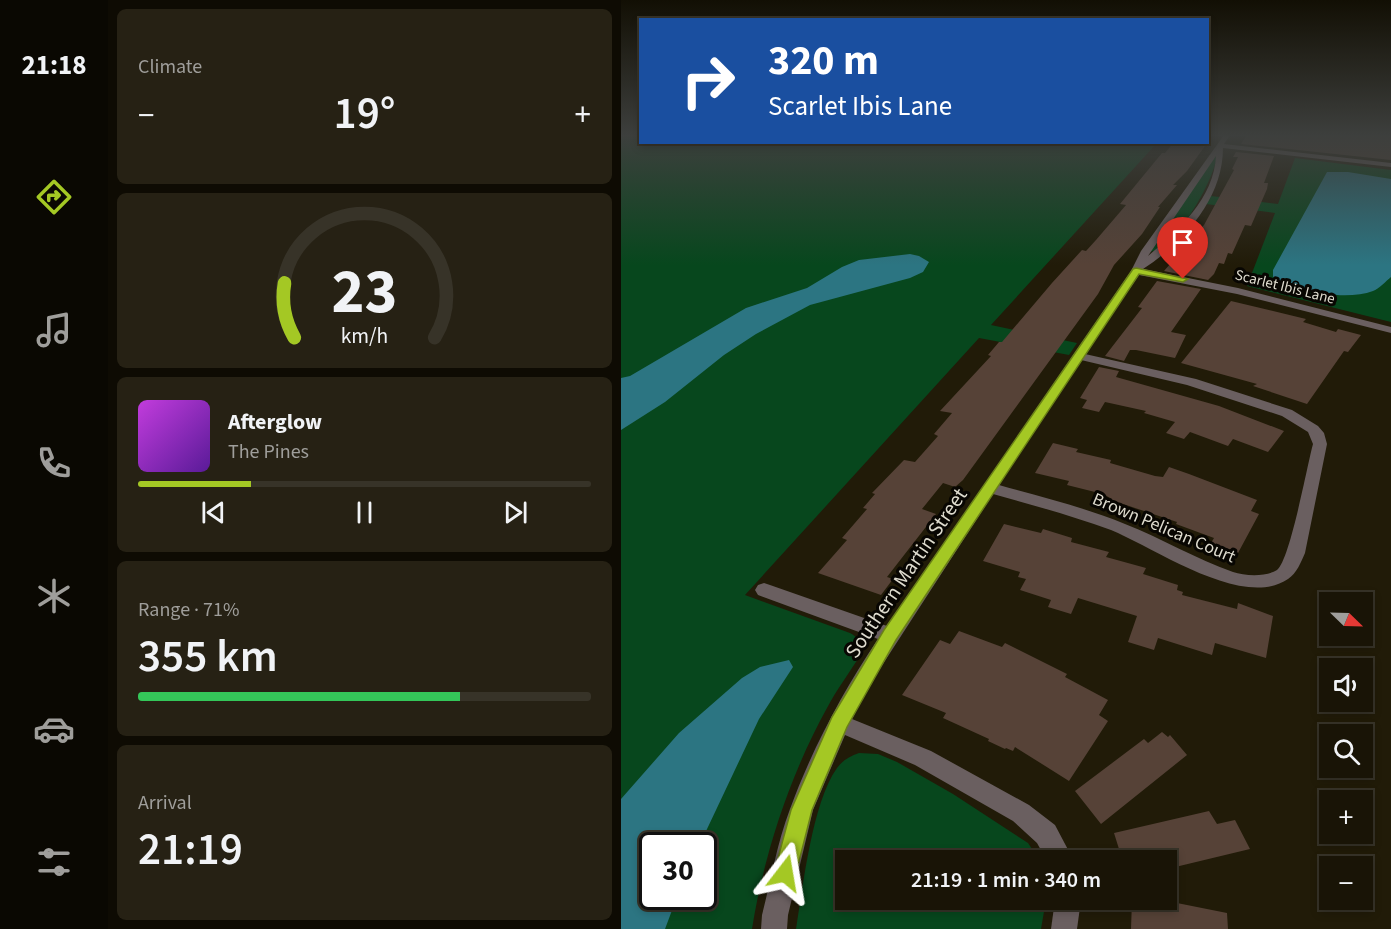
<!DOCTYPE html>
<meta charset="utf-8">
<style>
body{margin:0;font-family:"Source Sans 3",sans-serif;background:#262114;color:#f1f3f6;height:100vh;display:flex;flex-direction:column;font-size:22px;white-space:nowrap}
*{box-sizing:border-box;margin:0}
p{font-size:20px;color:#9f9e9b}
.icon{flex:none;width:33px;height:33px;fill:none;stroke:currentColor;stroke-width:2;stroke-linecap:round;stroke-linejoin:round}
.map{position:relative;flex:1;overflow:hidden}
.sheet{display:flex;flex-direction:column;gap:9px;padding:9px;background:#0e0b03;width:513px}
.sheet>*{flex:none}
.hud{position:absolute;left:18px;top:18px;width:570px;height:126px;border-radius:0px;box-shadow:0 3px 9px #0003,0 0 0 2px #373328;background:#1a4fa0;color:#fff;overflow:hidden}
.needle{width:39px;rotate:113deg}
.fabs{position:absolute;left:698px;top:592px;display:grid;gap:12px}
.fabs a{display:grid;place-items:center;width:54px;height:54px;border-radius:0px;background:#191406;box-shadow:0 3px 9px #0003,0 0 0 2px #373328;font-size:30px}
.speed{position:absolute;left:18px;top:832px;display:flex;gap:12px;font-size:30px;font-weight:700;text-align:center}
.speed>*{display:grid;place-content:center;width:78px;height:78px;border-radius:50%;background:#191406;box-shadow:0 3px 9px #0003,0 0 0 2px #373328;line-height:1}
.speed .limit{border:3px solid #111;border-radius:9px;background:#fff;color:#111}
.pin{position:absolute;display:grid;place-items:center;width:51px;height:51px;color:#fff;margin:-62px -26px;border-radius:50% 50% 50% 0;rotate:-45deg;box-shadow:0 0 6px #0007}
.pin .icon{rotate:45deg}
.me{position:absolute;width:66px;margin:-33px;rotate:14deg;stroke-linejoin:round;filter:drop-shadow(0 0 4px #0008)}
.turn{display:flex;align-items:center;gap:21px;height:126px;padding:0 30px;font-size:27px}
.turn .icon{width:78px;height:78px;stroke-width:2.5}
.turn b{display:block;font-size:42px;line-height:51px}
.big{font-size:45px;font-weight:600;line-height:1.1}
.sheet .card{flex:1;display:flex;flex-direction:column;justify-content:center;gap:9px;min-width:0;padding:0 21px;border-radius:9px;background:#262114}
.sheet .dial{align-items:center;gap:0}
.dial svg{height:156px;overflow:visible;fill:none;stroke:#373328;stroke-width:7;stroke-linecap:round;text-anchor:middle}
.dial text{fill:#f1f3f6;stroke:none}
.song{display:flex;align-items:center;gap:18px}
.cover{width:72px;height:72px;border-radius:9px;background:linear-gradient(135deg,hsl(290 70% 55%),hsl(270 70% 35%))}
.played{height:6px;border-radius:3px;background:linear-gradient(90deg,#a4c824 25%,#373328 25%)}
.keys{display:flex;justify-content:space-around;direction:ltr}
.heat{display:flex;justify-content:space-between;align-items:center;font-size:33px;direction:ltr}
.charge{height:9px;border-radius:4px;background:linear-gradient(90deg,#34c759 71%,#373328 0)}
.trip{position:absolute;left:214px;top:850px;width:342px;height:60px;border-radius:0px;background:#191406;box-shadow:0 3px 9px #0003,0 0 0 2px #373328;font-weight:600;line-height:60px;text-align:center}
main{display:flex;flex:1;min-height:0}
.menu{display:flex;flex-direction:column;width:108px;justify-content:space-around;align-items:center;background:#0a0802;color:#9f9e9b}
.menu .icon{width:42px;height:42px}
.menu .active{color:#a4c824}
.menu b{font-size:27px;color:#f1f3f6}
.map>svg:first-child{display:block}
</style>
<main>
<nav class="menu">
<b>21:18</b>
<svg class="icon active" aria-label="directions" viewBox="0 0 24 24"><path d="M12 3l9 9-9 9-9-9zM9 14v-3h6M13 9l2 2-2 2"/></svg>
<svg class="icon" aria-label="music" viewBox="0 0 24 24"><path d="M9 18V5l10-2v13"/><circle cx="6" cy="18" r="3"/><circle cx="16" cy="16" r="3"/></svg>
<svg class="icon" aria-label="phone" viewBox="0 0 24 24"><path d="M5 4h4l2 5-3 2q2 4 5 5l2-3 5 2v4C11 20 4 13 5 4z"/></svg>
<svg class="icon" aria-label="climate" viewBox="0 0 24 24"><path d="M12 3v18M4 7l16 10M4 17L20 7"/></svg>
<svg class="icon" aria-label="car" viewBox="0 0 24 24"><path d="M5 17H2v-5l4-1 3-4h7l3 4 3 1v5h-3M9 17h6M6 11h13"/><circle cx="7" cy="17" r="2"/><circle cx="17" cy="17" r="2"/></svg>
<svg class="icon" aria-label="filters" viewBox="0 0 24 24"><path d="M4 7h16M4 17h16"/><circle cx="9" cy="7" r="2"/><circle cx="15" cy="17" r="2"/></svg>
</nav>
<section class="sheet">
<div class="card"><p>Climate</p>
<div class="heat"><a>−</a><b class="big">19°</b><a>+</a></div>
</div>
<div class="card dial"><svg viewBox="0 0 100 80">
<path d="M14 69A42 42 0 1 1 86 69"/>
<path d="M14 69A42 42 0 0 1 9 41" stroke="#a4c824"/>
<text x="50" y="56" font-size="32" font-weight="700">23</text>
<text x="50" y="72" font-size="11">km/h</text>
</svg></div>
<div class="card">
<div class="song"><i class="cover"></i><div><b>Afterglow</b><p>The Pines</p></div></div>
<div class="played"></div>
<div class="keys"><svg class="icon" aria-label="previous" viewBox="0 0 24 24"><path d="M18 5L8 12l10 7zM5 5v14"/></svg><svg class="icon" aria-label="pause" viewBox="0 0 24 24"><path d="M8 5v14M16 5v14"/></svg><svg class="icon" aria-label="next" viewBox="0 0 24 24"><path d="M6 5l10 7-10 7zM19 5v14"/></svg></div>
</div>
<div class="card"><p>Range · 71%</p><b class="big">355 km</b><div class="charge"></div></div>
<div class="card"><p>Arrival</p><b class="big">21:19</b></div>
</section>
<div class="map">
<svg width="770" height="929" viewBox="0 0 770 929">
<rect width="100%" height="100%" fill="#211b08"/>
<!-- green -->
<g fill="#07471d" fill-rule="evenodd">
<path d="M0,135H19L20,142L536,143L370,325L456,343L448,355L358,338L124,595L229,633C238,638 242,643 240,654C229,672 216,689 206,708C169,775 143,854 131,929H0ZM32,846H82V897H32Z"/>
<path d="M593,156H596C592,182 556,246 529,252Z"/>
<path d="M674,158L770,170V322L626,286L654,213L585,204L590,196L657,204Z"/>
<path d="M238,753L257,754L276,762L332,794L407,843L419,861H225V900H425L420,929H175C182,887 191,803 216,768C222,760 229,756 238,753Z"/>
</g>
<!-- water -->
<g fill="#2c7582">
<path d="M706,172H727L770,179V277C765,281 758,289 752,291C725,301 676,292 652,277V270Z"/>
<path d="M289,254L298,256L308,262L302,272L289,278L189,305L135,334L103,355L44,402L0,430V378L9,376L125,308L186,288L221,267L238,260Z"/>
<path d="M168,660L172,667L138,719L78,846H32V897H56L44,929H0V799L58,733L121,678L139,667Z"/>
</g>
<!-- building -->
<g fill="#564237">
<path d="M626,135H770V160L620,144Z"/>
<path d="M553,142L584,146L566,171L552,185H556L537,207H539L521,234L493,265L477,294L342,480L334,487L322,483L301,509L315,514L266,577L272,579L260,595L197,573L226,540L221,538L246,509L242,508L254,494L251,493L283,460L294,462L317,436L313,434L331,413L319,411L370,356L367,355L378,342H381L431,283L461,250L465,251L475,240L505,205L499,204L541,153H544Z"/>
<path d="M615,152L653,156L643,183H647L646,189L630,226L624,225L611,254L607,253L603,264L598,263L593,274L587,280L543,271L583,225L613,170L611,169L617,157H612Z"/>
<path d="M536,281L580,289L550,332L565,335L554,358L515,350H509L503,361L484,356L521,308L517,307Z"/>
<path d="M610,301L685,319L682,322L715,332L717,329L740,335L727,352L723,351L686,404L632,386L636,384L560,363Z"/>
<path d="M478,367L498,371L495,377L598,406L663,431L647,452L612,439L607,446L569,432L563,439L545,433L554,422L523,413L525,411L484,402L478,412L461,408L466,400L459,398Z"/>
<path d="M432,443L457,449L455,452L490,460L489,463L534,476L542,477L548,467L568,474L636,500L630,511L638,514L617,553L590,543L593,538L555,524L556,522L490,500L491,499L482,494L446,485L448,481L414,473Z"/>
<path d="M383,524L420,533L422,529L451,538L450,542L488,552L485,557L525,568L522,574L557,585L556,590L562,592L561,595L616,609L617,603L652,616L645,658L594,643L591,655L537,638L533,650L507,642L516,616L457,598L450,614L427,607L430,600L399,590L405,579L397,577L399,572L362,561Z"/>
<path d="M338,631L381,647L384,643L446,674L444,677L487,700L478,715L487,721L448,781L394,747L392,751L385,748L384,749L367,741L368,739L322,718L325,713L281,695L319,640L329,644Z"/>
<path d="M541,732L547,737L549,735L566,755L480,824L454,791L523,739L527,743Z"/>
<path d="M588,811L596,824L614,820L629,849L546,869V861H507L502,848L498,849L493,833Z"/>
<path d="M511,900H541L606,913L607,929H510Z"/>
</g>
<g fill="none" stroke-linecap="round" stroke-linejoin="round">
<!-- street -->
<g fill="#6a5f60" fill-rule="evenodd">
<path d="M603,135H609L603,144L770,163V167L602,148C602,199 562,243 522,269L617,288L770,327V333L616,294L518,275L464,354L575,379L671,410L697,426L703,433L706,444L684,553C680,562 676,573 667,579C622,610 534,548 490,530C451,516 412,505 372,494L247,687L231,719L310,751L408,805L434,825L453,861H426L416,843L392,821L294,765L224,735L192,810L167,915L166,929H140L141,915C150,880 156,843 169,809C191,749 222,691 257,639L137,595L134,590L137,585L143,583L149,585L266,626L510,271L520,251ZM595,156C593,198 558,230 527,256ZM460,360L566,385L661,416L687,432L692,444C686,466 669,560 656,570C645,577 624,576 612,572C575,559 540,538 504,524C463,507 420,497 378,485Z"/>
<path d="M434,900H460L456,929H430Z"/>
</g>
</g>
<!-- sky -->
<linearGradient id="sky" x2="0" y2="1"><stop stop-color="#120f04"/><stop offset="0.51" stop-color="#3d3f3d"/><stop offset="1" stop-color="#3d3f3d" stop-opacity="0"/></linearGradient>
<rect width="770" height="265" fill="url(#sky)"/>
<!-- route -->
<path fill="#a4c824" stroke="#6b8217" stroke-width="1.5" d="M515,268L567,279L562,282L518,274L275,640L226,727L191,810L173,881L164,885L156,881L153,873L170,810L211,717L263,630L512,269Z"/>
<g text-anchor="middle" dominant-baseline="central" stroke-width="6" stroke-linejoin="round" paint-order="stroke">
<!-- far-street labels -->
<g font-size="15" fill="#dedbce" stroke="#080602">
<text transform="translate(664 287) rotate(14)">Scarlet Ibis Lane</text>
</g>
<!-- street labels -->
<g font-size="18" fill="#dedbce" stroke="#080602">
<text transform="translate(543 528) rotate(23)">Brown Pelican Court</text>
</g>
<!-- near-street labels -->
<g font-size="21" fill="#dedbce" stroke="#080602">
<text transform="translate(285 573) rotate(-56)">Southern Martin Street</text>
</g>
</g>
</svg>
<div class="fabs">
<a><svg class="needle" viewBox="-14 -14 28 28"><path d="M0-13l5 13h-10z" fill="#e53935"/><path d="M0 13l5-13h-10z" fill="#9f9e9b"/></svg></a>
<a><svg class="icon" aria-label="sound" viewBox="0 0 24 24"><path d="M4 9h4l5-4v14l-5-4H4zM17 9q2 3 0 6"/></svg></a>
<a><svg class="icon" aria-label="search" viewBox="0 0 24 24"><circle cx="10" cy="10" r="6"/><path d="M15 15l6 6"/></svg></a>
<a>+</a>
<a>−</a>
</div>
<div class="speed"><div class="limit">30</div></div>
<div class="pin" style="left:562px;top:279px;background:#d93025"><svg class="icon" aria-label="arrive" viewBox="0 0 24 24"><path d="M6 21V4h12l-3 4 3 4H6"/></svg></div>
<svg class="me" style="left:164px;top:873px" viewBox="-20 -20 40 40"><path d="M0-17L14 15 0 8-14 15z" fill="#a4c824" stroke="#fff" stroke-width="4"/></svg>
<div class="trip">21:19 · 1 min · 340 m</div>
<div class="hud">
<div class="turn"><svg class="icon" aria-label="right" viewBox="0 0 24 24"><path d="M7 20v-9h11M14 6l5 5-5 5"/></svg><div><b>320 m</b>Scarlet Ibis Lane</div></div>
</div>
</div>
</main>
